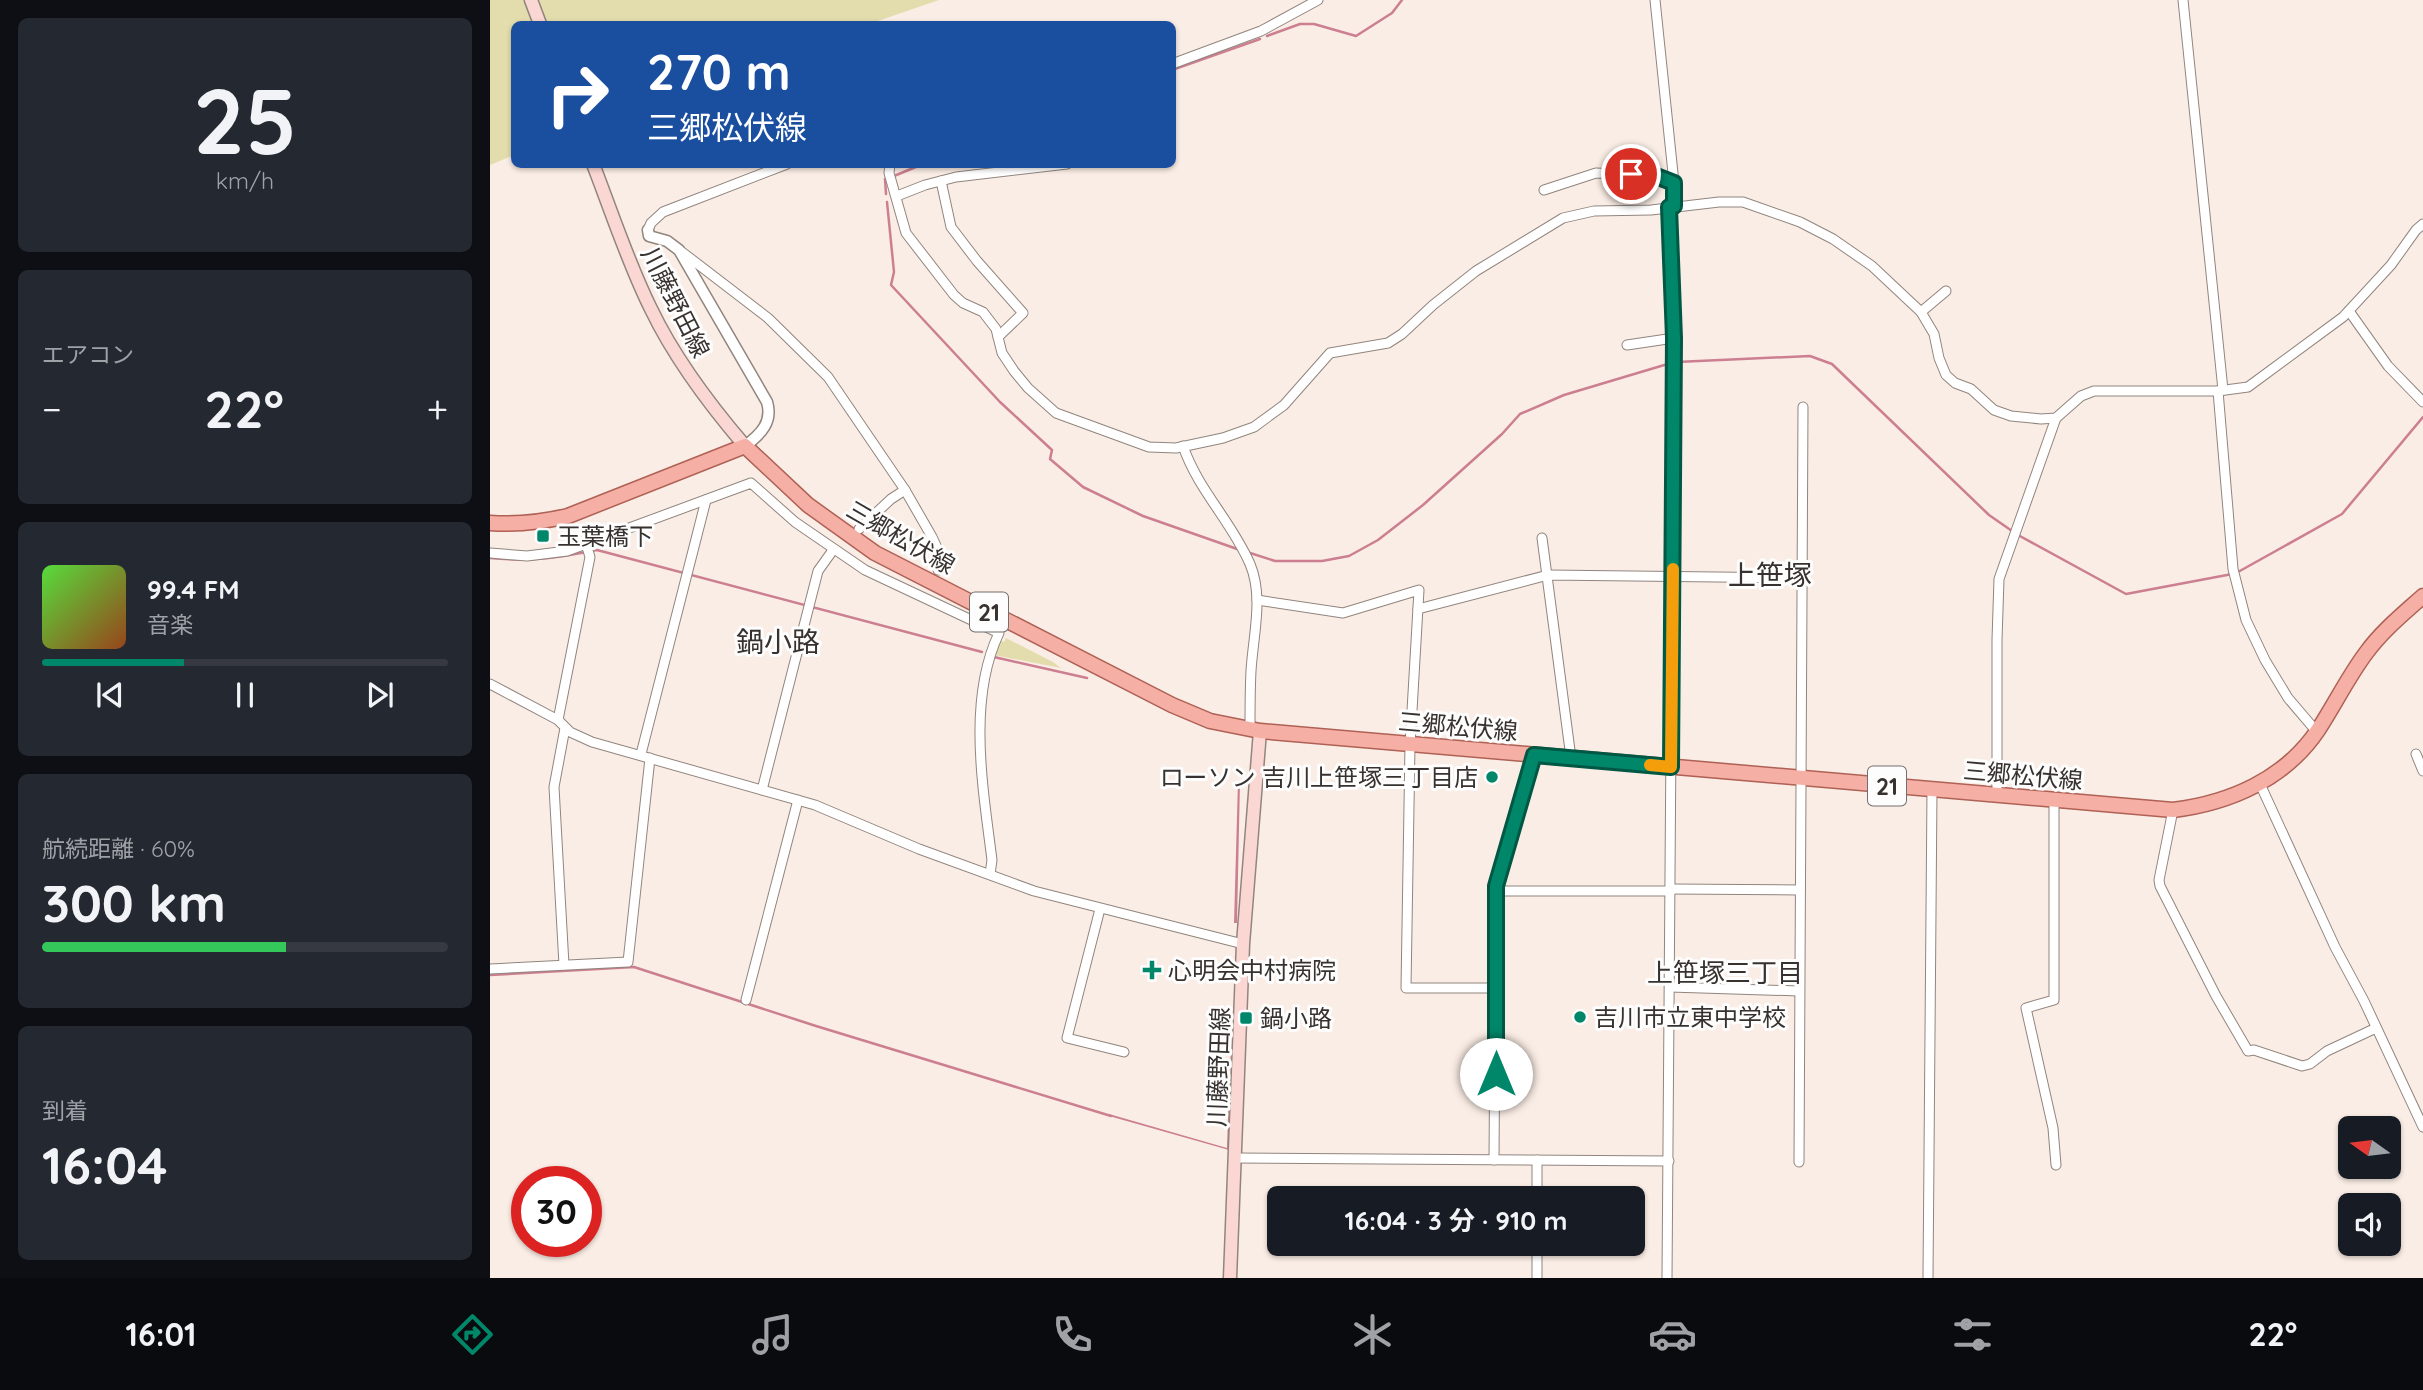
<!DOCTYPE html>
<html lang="ja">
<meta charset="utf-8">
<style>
body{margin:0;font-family:Quicksand,"Noto Sans JP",sans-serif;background:#242831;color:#f1f3f6;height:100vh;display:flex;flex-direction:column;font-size:26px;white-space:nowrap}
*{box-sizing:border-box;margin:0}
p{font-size:23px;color:#9ea1a6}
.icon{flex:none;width:38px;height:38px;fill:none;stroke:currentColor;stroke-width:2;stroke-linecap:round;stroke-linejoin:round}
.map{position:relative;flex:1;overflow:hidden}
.details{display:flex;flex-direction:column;gap:18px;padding:18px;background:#0d0f14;width:490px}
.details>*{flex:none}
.top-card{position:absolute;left:21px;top:21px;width:665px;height:147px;border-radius:10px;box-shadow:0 2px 5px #0004;background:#1a4fa0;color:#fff;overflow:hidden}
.needle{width:46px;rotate:284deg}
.buttons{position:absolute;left:1848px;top:1116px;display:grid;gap:14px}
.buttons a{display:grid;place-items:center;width:63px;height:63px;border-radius:10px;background:#171b24;box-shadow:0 2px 5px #0004;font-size:35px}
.speed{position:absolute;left:21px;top:1166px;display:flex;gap:14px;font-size:35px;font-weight:700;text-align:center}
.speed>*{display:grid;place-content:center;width:91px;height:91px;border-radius:50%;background:#171b24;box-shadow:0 2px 5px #0004;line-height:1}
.speed .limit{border:10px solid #d22;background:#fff;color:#111}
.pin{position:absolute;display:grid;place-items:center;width:60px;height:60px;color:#fff;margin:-30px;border:4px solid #fff;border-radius:50%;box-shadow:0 2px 7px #0007}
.me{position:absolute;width:77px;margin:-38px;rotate:0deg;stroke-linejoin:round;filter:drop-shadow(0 0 5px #0008)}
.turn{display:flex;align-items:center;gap:24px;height:147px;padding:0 21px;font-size:32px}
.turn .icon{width:91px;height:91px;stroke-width:2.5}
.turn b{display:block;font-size:49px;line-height:60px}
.big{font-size:52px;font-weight:700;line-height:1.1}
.details .widget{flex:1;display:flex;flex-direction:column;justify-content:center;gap:10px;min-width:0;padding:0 24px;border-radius:10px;background:#242831}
.details .dial{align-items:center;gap:0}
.dial b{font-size:91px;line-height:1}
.song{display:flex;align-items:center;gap:21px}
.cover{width:84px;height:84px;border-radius:10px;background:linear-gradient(135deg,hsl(110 70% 55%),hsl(20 70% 35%))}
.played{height:7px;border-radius:4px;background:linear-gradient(90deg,#008669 35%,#363941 35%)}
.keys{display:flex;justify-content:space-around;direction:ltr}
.heat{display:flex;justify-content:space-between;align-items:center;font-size:38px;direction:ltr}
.charge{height:10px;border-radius:5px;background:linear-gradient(90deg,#34c759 60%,#363941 0)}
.trip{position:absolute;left:777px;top:1186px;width:378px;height:70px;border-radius:10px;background:#171b24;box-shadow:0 2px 5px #0004;font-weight:700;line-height:70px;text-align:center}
.menu{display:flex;height:112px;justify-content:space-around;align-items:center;background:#090b0e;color:#9ea1a6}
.menu .icon{width:49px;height:49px}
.menu .active{color:#008669}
.menu b{font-size:32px;color:#f1f3f6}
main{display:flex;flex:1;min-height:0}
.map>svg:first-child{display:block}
</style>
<main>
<section class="details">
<div class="widget dial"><b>25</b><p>km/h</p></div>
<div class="widget"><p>エアコン</p>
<div class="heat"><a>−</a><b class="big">22°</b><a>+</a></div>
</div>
<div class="widget">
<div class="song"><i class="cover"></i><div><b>99.4 FM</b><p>音楽</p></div></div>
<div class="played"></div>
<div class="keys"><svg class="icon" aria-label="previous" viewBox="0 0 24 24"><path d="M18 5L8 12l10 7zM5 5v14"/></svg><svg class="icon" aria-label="pause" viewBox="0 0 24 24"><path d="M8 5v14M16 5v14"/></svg><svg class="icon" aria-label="next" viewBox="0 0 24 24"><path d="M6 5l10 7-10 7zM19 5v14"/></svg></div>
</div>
<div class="widget"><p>航続距離 · 60%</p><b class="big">300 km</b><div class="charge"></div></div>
<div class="widget"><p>到着</p><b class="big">16:04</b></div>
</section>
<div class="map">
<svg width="1933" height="1278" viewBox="0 0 1933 1278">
<rect width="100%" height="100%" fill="#faede5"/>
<!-- green -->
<g fill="#e3dcac">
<path d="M0,0H449L379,24H24V155L0,165Z"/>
<path d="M516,638L563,662L571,668L504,655L510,640L514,642Z"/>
</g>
<!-- water -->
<g fill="#cc7f90">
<path d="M748,781H750L747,923H744Z"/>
<path d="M741,1023L739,1150L619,1116V1114L737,1148Z"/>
</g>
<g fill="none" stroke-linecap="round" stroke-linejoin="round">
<!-- stream -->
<g stroke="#cc7f90" stroke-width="2.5">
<path d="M777,36L810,24H824L866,36L902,13L912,0"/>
<path d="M682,70L770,39"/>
<path d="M404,176L433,164"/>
<path d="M395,179L396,194"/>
<path d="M397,202L404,272L401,285L510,402L562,450L560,459L593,487L653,516L750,550"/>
<path d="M1187,362L1320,356L1342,364L1499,515L1522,531"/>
<path d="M1528,535L1636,594L1737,575L1748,572L1852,514L1933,417"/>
<path d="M757,552L785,561H832L859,556L888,540L933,505L1012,434L1030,414L1074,395L1181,363"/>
<path d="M0,558C40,562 67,558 107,550L492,652"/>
<path d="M504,657L597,678"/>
<path d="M0,975L144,967L326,1026L621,1116"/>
</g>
<defs>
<g id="minor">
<path d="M1165,0L1184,183V206"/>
<path d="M1693,0L1733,390"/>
<path d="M682,64L771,31L828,0"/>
<path d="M400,164L399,173L416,233L464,295L473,303L493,312L506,329L512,353L524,371L538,388L566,413L659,447L686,448L733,438L764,427L794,405L840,353L898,343L912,334L943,305L986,271L1073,218L1104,211L1161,210L1229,202H1253L1310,222L1343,239L1382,266L1431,312L1444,334L1449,358L1456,375L1465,383L1481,389L1504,410L1521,416L1551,419L1566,418L1591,396L1604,391H1728L1758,387L1853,317L1901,265L1926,230L1933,224"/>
<path d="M451,181L461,227L487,261L533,313L508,337"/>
<path d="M1054,190L1106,173L1166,176L1184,183"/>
<path d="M407,196L435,185L466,177L577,164"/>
<path d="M158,230L161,223L173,212L297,164"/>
<path d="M192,252L278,318L338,377L415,490L442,537L448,550V570"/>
<path d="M1859,311L1898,366L1933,402"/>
<path d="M1431,312L1456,291"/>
<path d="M1137,345L1184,338"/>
<path d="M1728,391L1743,569L1756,620L1775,660L1798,698L1827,732"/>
<path d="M693,446C708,490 742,522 760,564C774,597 763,636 761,671C760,690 760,710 760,730"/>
<path d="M369,529L401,499L415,490"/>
<path d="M1052,538L1081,758"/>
<path d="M0,553L37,556L77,551L261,483L305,522L375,570L509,633C477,700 493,788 502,860L500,874"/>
<path d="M767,600L853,613L929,590L920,745L916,988H1006"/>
<path d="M928,609L1058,575L1311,578"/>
<path d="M0,684L68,720L80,732L102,742L325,805L429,849L544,891L753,944"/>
<path d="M68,720L100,557L96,544"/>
<path d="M151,754L216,500"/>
<path d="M1926,754L1933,771"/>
<path d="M1770,784L1845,947L1874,1001L1933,1127"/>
<path d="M272,790L328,571L343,550"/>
<path d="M1507,796V640L1509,579L1566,418"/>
<path d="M1564,801V1000L1536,1008L1563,1128L1566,1165"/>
<path d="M1683,810L1669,880L1670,886L1726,996L1758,1051L1764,1050L1812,1066L1820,1064L1837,1051L1886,1028"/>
<path d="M1181,889L1310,890"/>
<path d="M1006,891H1181"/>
<path d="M610,909L577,1038L634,1052"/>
<path d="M74,965L64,787L75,728"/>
<path d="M0,969L138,962L160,758"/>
<path d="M1180,987L1309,991"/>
<path d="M256,1000L308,800"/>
<path d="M746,1158L1179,1161"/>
<path d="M1004,1160L1006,886L1043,755"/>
<path d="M1309,1162L1313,407"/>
<path d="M1047,1199V1160"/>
<path d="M1047,1278V1244"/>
<path d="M1177,1278L1184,338L1179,207"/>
<path d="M1438,1278L1442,790"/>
</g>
<path id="tertiary" d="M158,230L159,236L177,241L189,250L277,402C283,422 271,434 255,446"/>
<g id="secondary">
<path d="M41,0L50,24"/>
<path d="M103,164C122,213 138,263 161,309C185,359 219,404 255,446"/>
<path d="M740,1278L753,944L770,731"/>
</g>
<path id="primary" d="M0,523C27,525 52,522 78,516L255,446L318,505L385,553L682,705L720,721L770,731L1683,810C1740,803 1795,779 1828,730C1845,704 1858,677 1876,653C1892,631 1913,614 1933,596"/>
</defs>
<!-- minor casing -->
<use href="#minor" stroke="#91857e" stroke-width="11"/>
<!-- tertiary casing -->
<use href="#tertiary" stroke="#91857e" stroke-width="13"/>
<!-- secondary casing -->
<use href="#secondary" stroke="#91857e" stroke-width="15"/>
<!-- primary casing -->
<use href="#primary" stroke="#af6155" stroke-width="17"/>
<!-- minor -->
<use href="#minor" stroke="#fff" stroke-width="9"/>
<!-- tertiary -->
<use href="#tertiary" stroke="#fff" stroke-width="10"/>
<!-- secondary -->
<use href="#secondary" stroke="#fad7d2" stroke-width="12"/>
<!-- primary -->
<use href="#primary" stroke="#f5afa5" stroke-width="14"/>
</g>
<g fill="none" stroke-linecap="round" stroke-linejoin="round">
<defs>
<path id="route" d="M1006,1074V886L1044,755L1181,767L1184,338L1179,207L1184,206V183L1166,176L1141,174"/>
</defs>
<!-- route casing -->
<use href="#route" stroke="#005744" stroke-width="18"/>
<!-- route -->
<use href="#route" stroke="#008669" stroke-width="12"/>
<!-- slow -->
<path stroke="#f59e0b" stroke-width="12" d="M1160,765L1181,767L1183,569"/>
</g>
<!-- markers -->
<g fill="#008669" stroke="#fdfdfd" stroke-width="2.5">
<rect x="46" y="529" width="14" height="14" rx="3.5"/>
<circle cx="1002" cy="777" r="7"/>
<path d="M658.5 959.5h7v7h7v7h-7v7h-7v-7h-7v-7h7z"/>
<circle cx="1090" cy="1017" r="7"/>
<rect x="749" y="1011" width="14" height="14" rx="3.5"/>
</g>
<g text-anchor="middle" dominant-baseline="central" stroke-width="6" stroke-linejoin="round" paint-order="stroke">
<!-- shield labels -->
<g fill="#fdfdfd" stroke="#726f6d" stroke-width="2">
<rect x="480" y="592.5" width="38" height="39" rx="5"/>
<rect x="1378" y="766.5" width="38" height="39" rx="5"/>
</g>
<g font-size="23" font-weight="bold" fill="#37322f">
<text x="499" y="612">21</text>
<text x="1397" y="786">21</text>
</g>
<!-- street labels -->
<g font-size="24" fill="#37322f" stroke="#fdfdfd">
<text transform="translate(186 302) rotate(63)">川藤野田線</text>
<text transform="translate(411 537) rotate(30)">三郷松伏線</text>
<text transform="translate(968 726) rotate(5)">三郷松伏線</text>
<text transform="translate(1533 775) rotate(5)">三郷松伏線</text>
<text transform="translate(728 1067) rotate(-88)">川藤野田線</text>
</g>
<!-- poi labels -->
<g font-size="24" fill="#37322f" stroke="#fdfdfd" text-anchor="start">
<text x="67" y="536">玉葉橋下</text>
<text x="988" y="777" text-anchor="end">ローソン 吉川上笹塚三丁目店</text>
<text x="678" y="970">心明会中村病院</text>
<text x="1104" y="1017">吉川市立東中学校</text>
<text x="770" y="1018">鍋小路</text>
</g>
<!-- neighbourhood labels -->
<g font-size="26" fill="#37322f" stroke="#fdfdfd">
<text x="1235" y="972">上笹塚三丁目</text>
</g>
<!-- quarter labels -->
<g font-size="28" fill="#37322f" stroke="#fdfdfd">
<text x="1280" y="574">上笹塚</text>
<text x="288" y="641">鍋小路</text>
</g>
</g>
</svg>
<div class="buttons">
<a><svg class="needle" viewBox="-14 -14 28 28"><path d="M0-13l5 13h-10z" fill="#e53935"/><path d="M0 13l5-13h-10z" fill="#9ea1a6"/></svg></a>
<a><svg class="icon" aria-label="sound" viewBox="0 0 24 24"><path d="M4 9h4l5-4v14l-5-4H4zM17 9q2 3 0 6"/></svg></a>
</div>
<div class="speed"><div class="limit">30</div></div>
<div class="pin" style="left:1141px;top:174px;background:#d93025"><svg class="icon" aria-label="arrive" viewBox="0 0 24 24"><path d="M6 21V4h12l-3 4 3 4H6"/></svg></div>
<svg class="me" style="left:1006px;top:1074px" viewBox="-20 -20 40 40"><circle r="19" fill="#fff"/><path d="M0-13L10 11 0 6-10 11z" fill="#008669"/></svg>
<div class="trip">16:04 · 3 分 · 910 m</div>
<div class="top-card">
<div class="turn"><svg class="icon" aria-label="right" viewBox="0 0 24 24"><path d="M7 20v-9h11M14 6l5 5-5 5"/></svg><div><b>270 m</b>三郷松伏線</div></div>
</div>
</div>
</main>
<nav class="menu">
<b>16:01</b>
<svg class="icon active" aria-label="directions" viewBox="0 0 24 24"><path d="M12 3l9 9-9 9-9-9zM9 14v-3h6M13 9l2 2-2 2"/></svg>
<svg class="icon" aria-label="music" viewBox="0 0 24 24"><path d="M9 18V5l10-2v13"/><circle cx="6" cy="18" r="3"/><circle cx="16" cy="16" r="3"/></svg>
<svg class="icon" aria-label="phone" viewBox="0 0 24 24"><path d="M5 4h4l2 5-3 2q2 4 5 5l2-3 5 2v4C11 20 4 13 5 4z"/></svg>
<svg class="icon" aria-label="climate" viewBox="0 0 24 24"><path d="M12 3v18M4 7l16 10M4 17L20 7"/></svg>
<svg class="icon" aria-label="car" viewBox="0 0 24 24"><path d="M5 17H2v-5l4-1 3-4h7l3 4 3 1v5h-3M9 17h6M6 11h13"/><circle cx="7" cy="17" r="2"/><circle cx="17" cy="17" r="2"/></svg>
<svg class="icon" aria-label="filters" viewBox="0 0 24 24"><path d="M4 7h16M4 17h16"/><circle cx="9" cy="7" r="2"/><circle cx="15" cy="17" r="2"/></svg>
<b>22°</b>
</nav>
